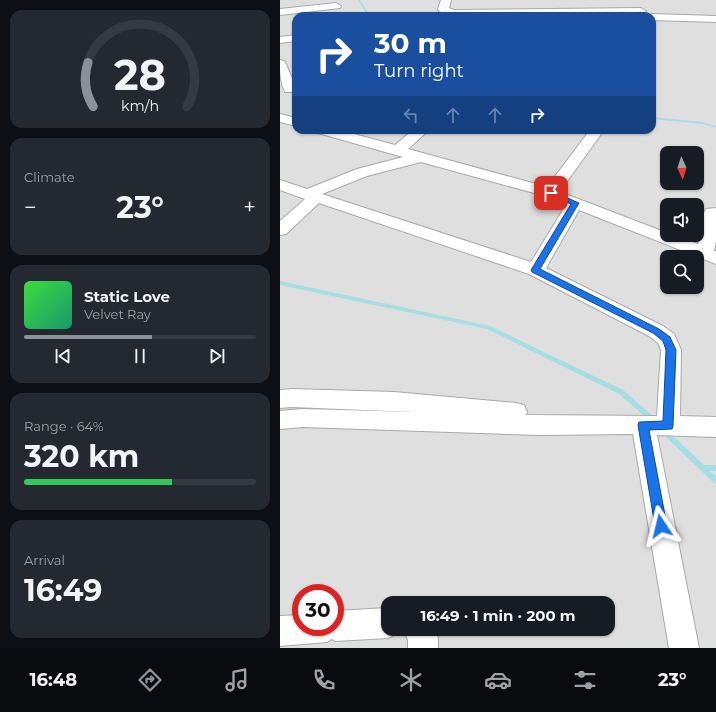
<!DOCTYPE html>
<meta charset="utf-8">
<style>
body{margin:0;font-family:Montserrat,sans-serif;background:#242831;color:#f1f3f6;height:100vh;display:flex;flex-direction:column;font-size:15px;white-space:nowrap}
*{box-sizing:border-box;margin:0}
p{font-size:13px;color:#9ea1a6}
.icon{flex:none;width:22px;height:22px;fill:none;stroke:currentColor;stroke-width:2;stroke-linecap:round;stroke-linejoin:round}
.map{position:relative;flex:1;overflow:hidden}
.panel{display:flex;flex-direction:column;gap:10px;padding:10px;background:#0d0f14;width:280px}
.panel>*{flex:none}
.guide{position:absolute;left:12px;top:12px;width:364px;height:122px;border-radius:12px;box-shadow:0 1px 3px #0004;background:#1a4fa0;color:#fff;overflow:hidden}
.needle{width:26px;rotate:176deg}
.tools{position:absolute;left:380px;top:146px;display:grid;gap:8px}
.tools a{display:grid;place-items:center;width:44px;height:44px;border-radius:8px;background:#171b24;box-shadow:0 1px 3px #0004;font-size:20px}
.speed{position:absolute;left:12px;top:584px;display:flex;gap:8px;font-size:20px;font-weight:700;text-align:center}
.speed>*{display:grid;place-content:center;width:52px;height:52px;border-radius:50%;background:#171b24;box-shadow:0 1px 3px #0004;line-height:1}
.speed .limit{border:6px solid #d22;background:#fff;color:#111}
.pin{position:absolute;display:grid;place-items:center;width:34px;height:34px;color:#fff;margin:-17px;border-radius:8px;box-shadow:0 2px 6px #0006}
.me{position:absolute;width:44px;margin:-22px;rotate:350deg;stroke-linejoin:round;filter:drop-shadow(0 0 3px #0008)}
.turn{display:flex;align-items:center;gap:14px;height:84px;padding:0 16px;font-size:18px}
.turn .icon{width:52px;height:52px;stroke-width:2.5}
.turn b{display:block;font-size:28px;line-height:34px}
.lanes{display:flex;align-items:center;height:38px;padding:0 16px;background:#0003;justify-content:center;gap:20px;direction:ltr}
.lanes .off{opacity:.35}
.big{font-size:30px;font-weight:700;line-height:1.1}
.panel .tile{flex:1;display:flex;flex-direction:column;justify-content:center;gap:6px;min-width:0;padding:0 14px;border-radius:12px;background:#242831}
.panel .dial{align-items:center;gap:0}
.dial svg{height:104px;overflow:visible;fill:none;stroke:#363941;stroke-width:7;stroke-linecap:round;text-anchor:middle}
.dial text{fill:#f1f3f6;stroke:none}
.song{display:flex;align-items:center;gap:12px}
.cover{width:48px;height:48px;border-radius:6px;background:linear-gradient(135deg,hsl(120 70% 55%),hsl(160 70% 35%))}
.played{height:4px;border-radius:2px;background:linear-gradient(90deg,#8c9099 55%,#363941 55%)}
.keys{display:flex;justify-content:space-around;direction:ltr}
.heat{display:flex;justify-content:space-between;align-items:center;font-size:22px;direction:ltr}
.charge{height:6px;border-radius:3px;background:linear-gradient(90deg,#34c759 64%,#363941 0)}
.trip{position:absolute;left:101px;top:596px;width:234px;height:40px;border-radius:12px;background:#171b24;box-shadow:0 1px 3px #0004;font-weight:700;line-height:40px;text-align:center}
.menu{display:flex;height:64px;justify-content:space-around;align-items:center;background:#090b0e;color:#9ea1a6}
.menu .icon{width:28px;height:28px}
.menu .active{color:#8c9099}
.menu b{font-size:18px;color:#f1f3f6}
main{display:flex;flex:1;min-height:0}
.map>svg:first-child{display:block}
</style>
<main>
<section class="panel">
<div class="tile dial"><svg viewBox="0 0 100 80">
<path d="M14 69A42 42 0 1 1 86 69"/>
<path d="M14 69A42 42 0 0 1 10 35" stroke="#8c9099"/>
<text x="50" y="56" font-size="32" font-weight="700">28</text>
<text x="50" y="72" font-size="11">km/h</text>
</svg></div>
<div class="tile"><p>Climate</p>
<div class="heat"><a>−</a><b class="big">23°</b><a>+</a></div>
</div>
<div class="tile">
<div class="song"><i class="cover"></i><div><b>Static Love</b><p>Velvet Ray</p></div></div>
<div class="played"></div>
<div class="keys"><svg class="icon" aria-label="previous" viewBox="0 0 24 24"><path d="M18 5L8 12l10 7zM5 5v14"/></svg><svg class="icon" aria-label="pause" viewBox="0 0 24 24"><path d="M8 5v14M16 5v14"/></svg><svg class="icon" aria-label="next" viewBox="0 0 24 24"><path d="M6 5l10 7-10 7zM19 5v14"/></svg></div>
</div>
<div class="tile"><p>Range · 64%</p><b class="big">320 km</b><div class="charge"></div></div>
<div class="tile"><p>Arrival</p><b class="big">16:49</b></div>
</section>
<div class="map">
<svg width="436" height="648" viewBox="0 0 436 648">
<rect width="100%" height="100%" fill="#f3eee8"/>
<!-- residential -->
<path fill="#e0dfdf" fill-rule="evenodd" d="M0,0H436V648H0ZM16,16H372V130H16ZM387,153H417V183H387ZM387,205H417V235H387ZM387,257H417V287H387ZM21,593H55V627H21ZM108,603H328V629H108Z"/>
<g fill="none" stroke-linecap="round" stroke-linejoin="round">
<!-- stream -->
<g fill="#a5dfe3" fill-rule="evenodd">
<path d="M78,0H80L90,16H88Z"/>
<path d="M372,117L423,122L436,126V128L423,124L372,119Z"/>
<path d="M0,281L210,326L343,390L372,415L373,417L372,419L370,420L368,419L339,394L207,329L0,285Z"/>
<path d="M389,433L391,434L424,465H436V471H430L436,477V484L434,483L387,438L386,436L387,434Z"/>
</g>
<defs>
<g id="minor">
<path d="M161,0H171L169,8L174,10L361,8L366,11L361,14L171,16L159,11L158,9Z"/>
<path d="M56,3L61,6L60,8L0,15V9Z"/>
<path d="M372,14L436,16V22L372,20V16H367Z"/>
<path d="M16,35V41L0,43V37Z"/>
<path d="M0,60L4,61L6,64L16,88L15,92H5C0,82 0,72 0,60Z"/>
<path d="M0,114L16,118V126L0,122Z"/>
<path d="M36,130H59L115,145L133,130H149L128,149L267,187L310,130H324L278,194L288,195L387,233V235H393L418,244L424,213L426,209L436,208V241L434,251H436V264L299,210L266,268L383,326L394,334L401,350L400,416L436,417V437L377,435L419,648H389L353,434L259,435L23,427L0,429V411L23,409L133,412L12,407L0,408V390L12,389L114,392L236,403L244,405L247,412L246,415L377,416L381,350L378,343L369,336L249,274L39,203L6,234L0,235V221L25,199L0,190V180L27,189L77,169L123,157L38,133ZM141,162L265,196L275,197L276,201L286,205L251,262L42,194L87,176Z"/>
<path d="M108,608V629H120L118,633L108,638L55,641L52,639L47,642L0,646V616L21,615V627H55V611Z"/>
<path d="M123,629H154L158,638V648H128V640Z"/>
</g>
</defs>
<!-- minor casing -->
<use href="#minor" stroke="#a9a9a9" stroke-width="2"/>
<!-- minor -->
<use href="#minor" fill="#fff" fill-rule="evenodd"/>
</g>
<!-- route -->
<path fill="#1a73e8" stroke="#114b97" d="M271,191L299,203L260,269L379,329L390,337L396,350L393,426L392,429L369,430L387,526L385,530L381,532L377,530L375,526L358,425L359,422L383,421L386,350L383,341L373,333L252,272L251,270L291,204L269,195L268,193Z"/>
</svg>
<div class="tools">
<a><svg class="needle" viewBox="-14 -14 28 28"><path d="M0-13l5 13h-10z" fill="#e53935"/><path d="M0 13l5-13h-10z" fill="#9ea1a6"/></svg></a>
<a><svg class="icon" aria-label="sound" viewBox="0 0 24 24"><path d="M4 9h4l5-4v14l-5-4H4zM17 9q2 3 0 6"/></svg></a>
<a><svg class="icon" aria-label="search" viewBox="0 0 24 24"><circle cx="10" cy="10" r="6"/><path d="M15 15l6 6"/></svg></a>
</div>
<div class="speed"><div class="limit">30</div></div>
<div class="pin" style="left:271px;top:193px;background:#d93025"><svg class="icon" aria-label="arrive" viewBox="0 0 24 24"><path d="M6 21V4h12l-3 4 3 4H6"/></svg></div>
<svg class="me" style="left:381px;top:526px" viewBox="-20 -20 40 40"><path d="M0-17L14 15 0 8-14 15z" fill="#1a73e8" stroke="#fff" stroke-width="4"/></svg>
<div class="trip">16:49 · 1 min · 200 m</div>
<div class="guide">
<div class="turn"><svg class="icon" aria-label="right" viewBox="0 0 24 24"><path d="M7 20v-9h11M14 6l5 5-5 5"/></svg><div><b>30 m</b>Turn right</div></div>
<div class="lanes"><svg class="icon off" aria-label="left" viewBox="0 0 24 24"><path d="M17 20v-9H6M10 6l-5 5 5 5"/></svg><svg class="icon off" aria-label="ahead" viewBox="0 0 24 24"><path d="M12 20V5M6 11l6-6 6 6"/></svg><svg class="icon off" aria-label="ahead" viewBox="0 0 24 24"><path d="M12 20V5M6 11l6-6 6 6"/></svg><svg class="icon" aria-label="right" viewBox="0 0 24 24"><path d="M7 20v-9h11M14 6l5 5-5 5"/></svg></div>
</div>
</div>
</main>
<nav class="menu">
<b>16:48</b>
<svg class="icon active" aria-label="directions" viewBox="0 0 24 24"><path d="M12 3l9 9-9 9-9-9zM9 14v-3h6M13 9l2 2-2 2"/></svg>
<svg class="icon" aria-label="music" viewBox="0 0 24 24"><path d="M9 18V5l10-2v13"/><circle cx="6" cy="18" r="3"/><circle cx="16" cy="16" r="3"/></svg>
<svg class="icon" aria-label="phone" viewBox="0 0 24 24"><path d="M5 4h4l2 5-3 2q2 4 5 5l2-3 5 2v4C11 20 4 13 5 4z"/></svg>
<svg class="icon" aria-label="climate" viewBox="0 0 24 24"><path d="M12 3v18M4 7l16 10M4 17L20 7"/></svg>
<svg class="icon" aria-label="car" viewBox="0 0 24 24"><path d="M5 17H2v-5l4-1 3-4h7l3 4 3 1v5h-3M9 17h6M6 11h13"/><circle cx="7" cy="17" r="2"/><circle cx="17" cy="17" r="2"/></svg>
<svg class="icon" aria-label="filters" viewBox="0 0 24 24"><path d="M4 7h16M4 17h16"/><circle cx="9" cy="7" r="2"/><circle cx="15" cy="17" r="2"/></svg>
<b>23°</b>
</nav>
